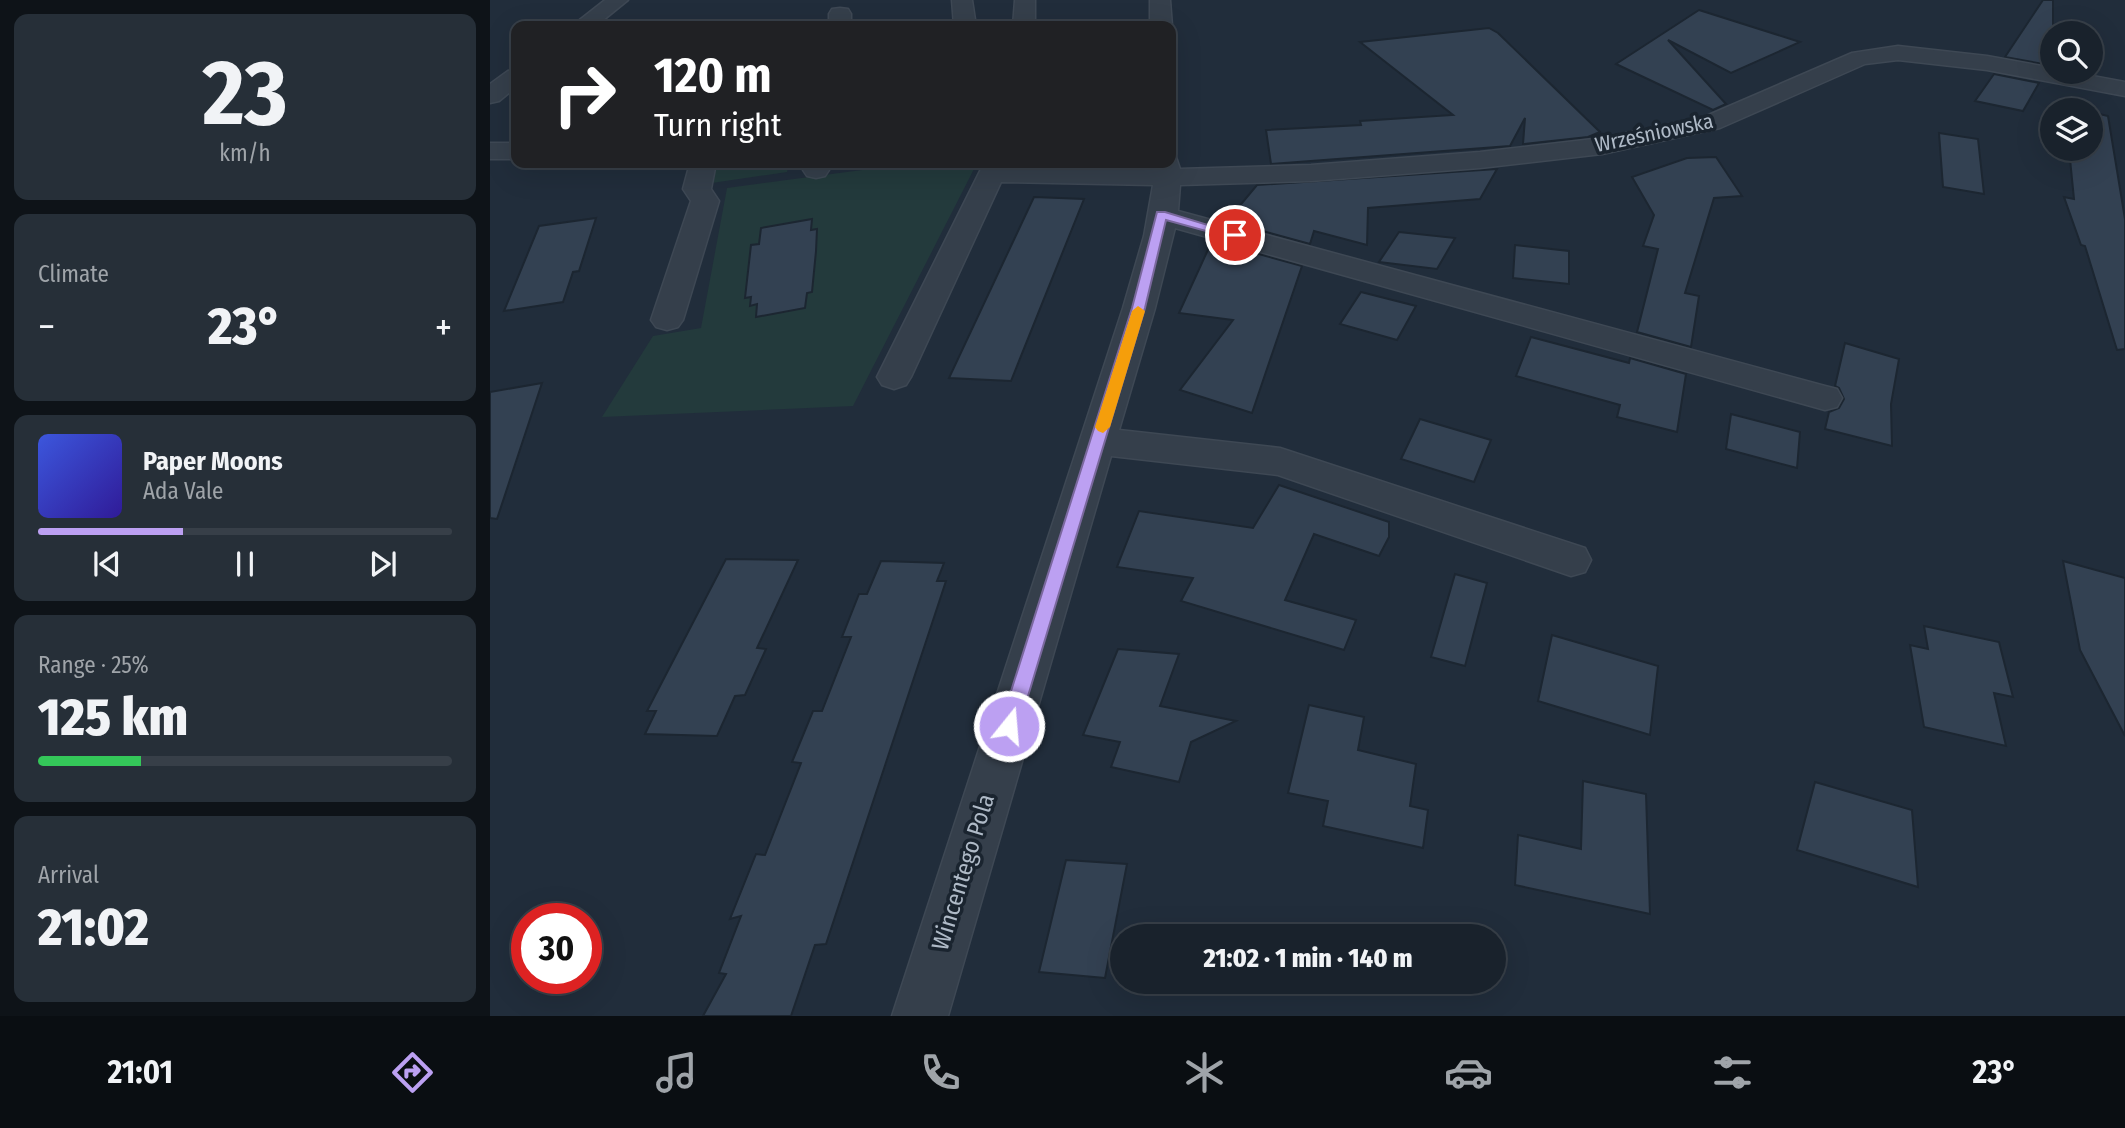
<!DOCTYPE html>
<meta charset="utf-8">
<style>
body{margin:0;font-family:"Fira Sans Condensed",sans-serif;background:#262f38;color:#f1f3f6;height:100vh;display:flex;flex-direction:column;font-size:26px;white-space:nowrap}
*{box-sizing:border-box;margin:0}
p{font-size:23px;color:#9fa4a9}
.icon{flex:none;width:38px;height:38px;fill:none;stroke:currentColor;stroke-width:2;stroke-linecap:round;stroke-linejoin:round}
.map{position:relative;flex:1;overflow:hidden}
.drawer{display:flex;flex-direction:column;gap:14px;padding:14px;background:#0e1318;width:490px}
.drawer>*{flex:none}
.top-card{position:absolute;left:21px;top:21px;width:665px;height:147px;border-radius:14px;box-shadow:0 7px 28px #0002,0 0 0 2px #373f48;background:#202124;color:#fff;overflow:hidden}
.tools{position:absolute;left:1550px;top:21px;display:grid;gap:14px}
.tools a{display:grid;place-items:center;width:63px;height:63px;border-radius:50%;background:#19222c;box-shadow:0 7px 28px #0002,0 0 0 2px #373f48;font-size:35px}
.speed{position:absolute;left:21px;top:903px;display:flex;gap:14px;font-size:35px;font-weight:700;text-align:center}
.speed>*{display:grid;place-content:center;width:91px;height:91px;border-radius:50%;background:#19222c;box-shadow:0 7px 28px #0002,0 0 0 2px #373f48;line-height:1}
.speed .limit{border:10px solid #d22;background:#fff;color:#111}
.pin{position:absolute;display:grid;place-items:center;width:60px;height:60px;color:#fff;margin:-30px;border:4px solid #fff;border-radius:50%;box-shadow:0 2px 7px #0007}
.me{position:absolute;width:77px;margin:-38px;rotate:17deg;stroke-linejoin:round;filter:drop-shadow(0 0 5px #0008)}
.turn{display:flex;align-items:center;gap:24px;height:147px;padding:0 28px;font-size:32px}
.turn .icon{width:91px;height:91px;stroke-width:2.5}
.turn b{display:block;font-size:49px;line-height:60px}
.big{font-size:52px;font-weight:800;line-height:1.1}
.drawer .tile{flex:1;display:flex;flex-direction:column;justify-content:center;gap:10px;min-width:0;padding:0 24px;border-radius:14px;background:#262f38}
.drawer .dial{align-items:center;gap:0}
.dial b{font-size:91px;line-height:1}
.song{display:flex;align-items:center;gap:21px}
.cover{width:84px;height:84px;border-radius:10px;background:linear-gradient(135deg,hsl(230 70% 55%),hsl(250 70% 35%))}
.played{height:7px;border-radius:4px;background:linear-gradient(90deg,#bca0f2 35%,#373f48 35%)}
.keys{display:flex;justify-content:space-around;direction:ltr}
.heat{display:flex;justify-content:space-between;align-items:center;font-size:38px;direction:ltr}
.charge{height:10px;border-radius:5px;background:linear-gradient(90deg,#34c759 25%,#373f48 0)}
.trip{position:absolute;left:620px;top:924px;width:396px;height:70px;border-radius:35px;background:#19222c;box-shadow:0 7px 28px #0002,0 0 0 2px #373f48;font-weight:800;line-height:70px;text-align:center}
.tabs{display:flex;height:112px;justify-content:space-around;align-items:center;background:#0a0e12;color:#9fa4a9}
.tabs .icon{width:49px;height:49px}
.tabs .selected{color:#bca0f2}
.tabs b{font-size:32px;color:#f1f3f6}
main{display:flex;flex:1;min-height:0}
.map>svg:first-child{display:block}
</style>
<main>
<section class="drawer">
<div class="tile dial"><b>23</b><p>km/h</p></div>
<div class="tile"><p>Climate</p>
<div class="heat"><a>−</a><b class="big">23°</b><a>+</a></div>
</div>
<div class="tile">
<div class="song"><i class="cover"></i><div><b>Paper Moons</b><p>Ada Vale</p></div></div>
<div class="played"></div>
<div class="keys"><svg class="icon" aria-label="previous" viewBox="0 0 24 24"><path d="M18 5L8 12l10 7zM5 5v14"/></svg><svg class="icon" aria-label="pause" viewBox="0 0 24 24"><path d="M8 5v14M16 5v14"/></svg><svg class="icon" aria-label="next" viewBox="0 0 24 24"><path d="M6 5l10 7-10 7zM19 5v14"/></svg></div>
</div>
<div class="tile"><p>Range · 25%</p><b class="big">125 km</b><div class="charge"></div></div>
<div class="tile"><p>Arrival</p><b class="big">21:02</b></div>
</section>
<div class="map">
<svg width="1635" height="1016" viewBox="0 0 1635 1016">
<rect width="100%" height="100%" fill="#212d3b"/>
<!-- green -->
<g fill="#233a3c">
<path d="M248,163H299L297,172L222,183L217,181L221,170L247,165Z"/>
<path d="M485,167L363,406L112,417L163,336L211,328L237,188L372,170Z"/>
</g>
<!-- building -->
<g fill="#334152" stroke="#1c2631" stroke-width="2">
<path d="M1553,0H1563V59L1559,65L1515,57Z"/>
<path d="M1209,10L1310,42L1241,73L1178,40L1236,104L1223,110L1126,64Z"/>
<path d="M999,28L1008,33L1110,132L1098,137L1033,144L1035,118L1020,146L781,164L776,130L871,125L870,121L963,115L870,42Z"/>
<path d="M1504,74L1549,83L1533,111L1485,101Z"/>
<path d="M1601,112L1618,116L1635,219V349L1627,350L1595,246L1591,245L1574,197L1584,199L1579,149H1601Z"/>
<path d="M1449,133L1488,139L1494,194L1453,187Z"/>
<path d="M1226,157L1252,196L1224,198L1195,293L1209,296L1201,347L1147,332L1168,249L1153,246L1164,215L1142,177L1197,158Z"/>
<path d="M1007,169L990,199L878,208L877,245L824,231L820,244L737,221L767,185Z"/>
<path d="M544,197L594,199L521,381L459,378Z"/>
<path d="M106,218L89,271L83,272L73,302L14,311L49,226Z"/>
<path d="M322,219L321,230L327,229L326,251L322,292L317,293L315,308L266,317L267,304L260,306L261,297L255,298L261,245L269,244L271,228Z"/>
<path d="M909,232L965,238L947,269L889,262Z"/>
<path d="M722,241L812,266L762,413L690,390L743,320L689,313Z"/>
<path d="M1025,245L1079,251V284L1023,278Z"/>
<path d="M871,292L926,306L907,340L850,324Z"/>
<path d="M1041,337L1139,363L1140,358L1196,374L1187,432L1127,417L1130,405L1026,376Z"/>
<path d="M1355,343L1409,359L1401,404L1402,446L1335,429L1339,412L1349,408L1354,399L1349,388L1345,386Z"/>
<path d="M52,383L7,519L0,518V392Z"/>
<path d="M1241,414L1310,432L1307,468L1236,449Z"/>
<path d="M930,419L1001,440L984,482L911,459Z"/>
<path d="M789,485L899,522V537L889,556L824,534L795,600L866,620L854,650L691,601L703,578L627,567L649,511L763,528Z"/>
<path d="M236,559L308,560L267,648L276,649L255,695L245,696L227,736L155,734L166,711H157Z"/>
<path d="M391,561L454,563L447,581H456L336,944L325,945L301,1016H213L236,974L229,973L251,916L240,919L266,854L275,855L311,763L302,762L323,711H332L361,637H352L369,594H377Z"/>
<path d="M1573,561L1635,578V736L1590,650Z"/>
<path d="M965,574L997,583L975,666L941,657Z"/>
<path d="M1434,626L1509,642L1523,697L1504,693L1516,746L1434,727L1420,645L1438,649Z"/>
<path d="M1062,635L1168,666L1160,735L1048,701Z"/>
<path d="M628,649L689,654L670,706L746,721L701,742L689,782L621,767L630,742L593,735Z"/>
<path d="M819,705L874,717L868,750L926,764L920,806L938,810L933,848L833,826L838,801L798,793Z"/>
<path d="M1093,781L1156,794L1160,914L1025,885L1028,835L1091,849Z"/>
<path d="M1325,782L1422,810L1428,887L1307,850Z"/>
<path d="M576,860L637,864L615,978L549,972Z"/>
</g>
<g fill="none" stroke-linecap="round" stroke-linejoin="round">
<defs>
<g id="minor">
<path d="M115,0H138L106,26H82Z"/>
<path d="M462,0H482L486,26H464Z"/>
<path d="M525,0H545V26H523Z"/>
<path d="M660,0H680L682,26L681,28L660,26Z"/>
<path d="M350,8L358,9L361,14V26H339V14L342,9Z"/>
<path d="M1408,46L1497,56L1563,68V72H1581L1635,82V96L1497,70L1408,60L1375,64L1230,128L1112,154L990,168L821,181L690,185L688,211L1335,386L1347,389L1352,398L1347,407L1335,410L685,228L665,308L629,430L790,448L1095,548L1101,560L1095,572L1081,576L788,475L621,456L458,1016H402L633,308L654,236L663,185L511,182L421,377L416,385L404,389L392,385L387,377L494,163H520L519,166L664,169V163H681V156L686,157L690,169L821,165L990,152L1112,138L1214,117L1362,53Z"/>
<path d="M26,69V87L9,101L0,103V84L18,71Z"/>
<rect x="0" y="143" width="26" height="16"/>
<path d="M200,163H226L221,189L229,201L193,320L188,327L177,330L166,327L161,320L201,201L193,189Z"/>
<path d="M313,163H339V170L335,176L326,178L317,176L313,170Z"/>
</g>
</defs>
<!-- minor casing -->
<use href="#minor" stroke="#3e4854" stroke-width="3"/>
<!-- minor -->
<use href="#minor" fill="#353f4b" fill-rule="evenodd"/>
</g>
<!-- route -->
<path fill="#bca0f2" stroke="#7a689d" stroke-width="2" d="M667,212H675L751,235L745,239L676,220L655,308L529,726L526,732L519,735L512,732L510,726L642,308Z"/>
<!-- slow -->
<path fill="#f59e0b" d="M648,306L655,311L620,427L613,433L608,431L605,427L642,311Z"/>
<g text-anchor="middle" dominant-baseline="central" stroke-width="7" stroke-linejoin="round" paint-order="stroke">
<!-- far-street labels -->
<g font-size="21" fill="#afbac7" stroke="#1a242f">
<text transform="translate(1164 133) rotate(-12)">Wrześniowska</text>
</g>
<!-- street labels -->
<g font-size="24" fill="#afbac7" stroke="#1a242f">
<text transform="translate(473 872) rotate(-73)">Wincentego Pola</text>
</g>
</g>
</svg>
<div class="tools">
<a><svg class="icon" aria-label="search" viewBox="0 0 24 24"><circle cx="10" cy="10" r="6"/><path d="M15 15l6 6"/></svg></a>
<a><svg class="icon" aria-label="layers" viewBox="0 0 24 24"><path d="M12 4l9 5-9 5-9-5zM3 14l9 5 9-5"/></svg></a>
</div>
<div class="speed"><div class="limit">30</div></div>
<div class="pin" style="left:745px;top:235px;background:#d93025"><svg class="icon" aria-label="arrive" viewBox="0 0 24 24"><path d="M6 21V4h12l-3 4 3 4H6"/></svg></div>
<svg class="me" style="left:519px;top:726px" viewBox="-20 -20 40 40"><circle r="17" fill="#bca0f2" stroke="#fff" stroke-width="3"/><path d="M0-11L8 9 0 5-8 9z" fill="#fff"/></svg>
<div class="trip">21:02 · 1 min · 140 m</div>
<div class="top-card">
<div class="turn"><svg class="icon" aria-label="right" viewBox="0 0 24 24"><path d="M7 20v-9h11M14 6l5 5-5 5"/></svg><div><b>120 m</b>Turn right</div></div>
</div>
</div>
</main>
<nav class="tabs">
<b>21:01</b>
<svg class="icon selected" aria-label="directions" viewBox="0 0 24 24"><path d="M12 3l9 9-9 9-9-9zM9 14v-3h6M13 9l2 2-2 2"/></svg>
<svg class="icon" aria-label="music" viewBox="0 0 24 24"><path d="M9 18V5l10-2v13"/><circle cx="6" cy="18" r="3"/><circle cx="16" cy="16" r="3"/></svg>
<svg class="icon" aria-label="phone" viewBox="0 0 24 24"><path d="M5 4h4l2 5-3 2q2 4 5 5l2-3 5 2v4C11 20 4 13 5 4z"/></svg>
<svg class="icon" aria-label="climate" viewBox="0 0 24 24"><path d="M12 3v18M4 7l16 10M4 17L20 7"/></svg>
<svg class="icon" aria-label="car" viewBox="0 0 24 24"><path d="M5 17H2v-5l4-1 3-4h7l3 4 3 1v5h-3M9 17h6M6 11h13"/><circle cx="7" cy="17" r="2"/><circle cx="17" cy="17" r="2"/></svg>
<svg class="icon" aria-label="filters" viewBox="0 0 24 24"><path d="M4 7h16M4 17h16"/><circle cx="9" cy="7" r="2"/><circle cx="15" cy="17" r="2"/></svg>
<b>23°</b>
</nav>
